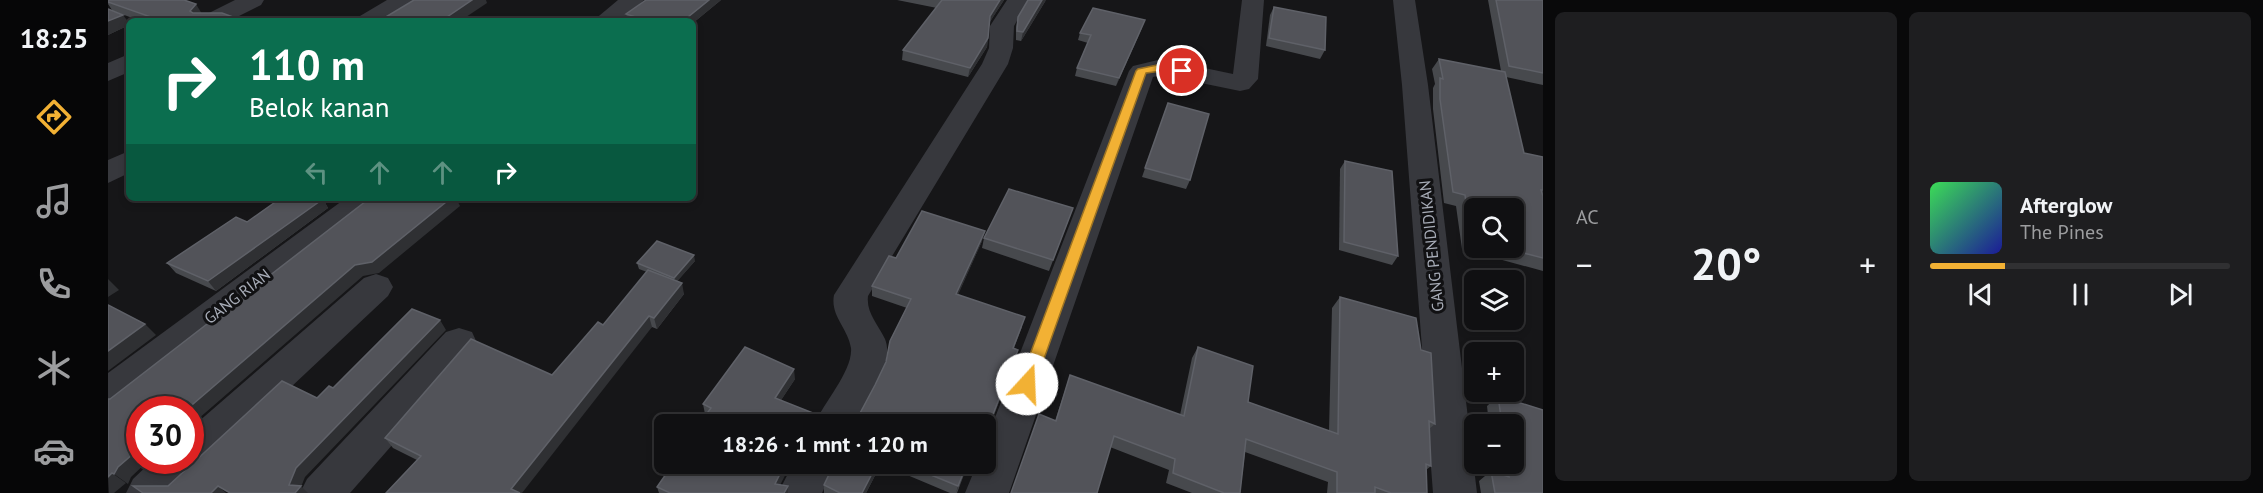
<!DOCTYPE html>
<html lang="id">
<meta charset="utf-8">
<style>
body{margin:0;font-family:"PT Sans",sans-serif;background:#1e1e20;color:#f1f3f6;height:100vh;display:flex;flex-direction:column;font-size:22px;white-space:nowrap}
*{box-sizing:border-box;margin:0}
p{font-size:20px;color:#9c9d9f}
.icon{flex:none;width:33px;height:33px;fill:none;stroke:currentColor;stroke-width:2;stroke-linecap:round;stroke-linejoin:round}
.map{position:relative;flex:1;overflow:hidden}
.side{display:flex;flex-direction:column;gap:12px;padding:12px;background:#09090a;width:720px}
.side>*{flex:none}
.hud{position:absolute;left:18px;top:18px;width:570px;height:183px;border-radius:9px;box-shadow:0 3px 9px #0003,0 0 0 2px #303032;background:#0b6e4f;color:#fff;overflow:hidden}
.controls{position:absolute;left:1356px;top:198px;display:grid;gap:12px}
.controls a{display:grid;place-items:center;width:60px;height:60px;border-radius:9px;background:#101012;box-shadow:0 3px 9px #0003,0 0 0 2px #303032;font-size:30px}
.speed{position:absolute;left:18px;top:396px;display:flex;gap:12px;font-size:30px;font-weight:700;text-align:center}
.speed>*{display:grid;place-content:center;width:78px;height:78px;border-radius:50%;background:#101012;box-shadow:0 3px 9px #0003,0 0 0 2px #303032;line-height:1}
.speed .limit{border:9px solid #d22;background:#fff;color:#111}
.pin{position:absolute;display:grid;place-items:center;width:51px;height:51px;color:#fff;margin:-26px;border:3px solid #fff;border-radius:50%;box-shadow:0 2px 6px #0007}
.me{position:absolute;width:66px;margin:-33px;rotate:20deg;stroke-linejoin:round;filter:drop-shadow(0 0 4px #0008)}
.turn{display:flex;align-items:center;gap:21px;height:126px;padding:0 24px;font-size:27px}
.turn .icon{width:78px;height:78px;stroke-width:2.5}
.turn b{display:block;font-size:42px;line-height:51px}
.lanes{display:flex;align-items:center;height:57px;padding:0 24px;background:#0003;justify-content:center;gap:30px;direction:ltr}
.lanes .off{opacity:.35}
.big{font-size:45px;font-weight:600;line-height:1.1}
.side .tile{flex:1;display:flex;flex-direction:column;justify-content:center;gap:9px;min-width:0;padding:0 21px;border-radius:9px;background:#1e1e20}
.song{display:flex;align-items:center;gap:18px}
.cover{width:72px;height:72px;border-radius:9px;background:linear-gradient(135deg,hsl(130 70% 55%),hsl(240 70% 35%))}
.played{height:6px;border-radius:3px;background:linear-gradient(90deg,#f2b134 25%,#303032 25%)}
.keys{display:flex;justify-content:space-around;direction:ltr}
.heat{display:flex;justify-content:space-between;align-items:center;font-size:33px;direction:ltr}
.side .tiles{flex:1;display:grid;gap:12px;grid-template-columns:repeat(2,1fr)}
.trip{position:absolute;left:546px;top:414px;width:342px;height:60px;border-radius:9px;background:#101012;box-shadow:0 3px 9px #0003,0 0 0 2px #303032;font-weight:600;line-height:60px;text-align:center}
main{display:flex;flex:1;min-height:0}
.tabs{display:flex;flex-direction:column;width:108px;justify-content:space-around;align-items:center;background:#060607;color:#9c9d9f}
.tabs .icon{width:42px;height:42px}
.tabs .current{color:#f2b134}
.tabs b{font-size:27px;color:#f1f3f6}
.map>svg:first-child{display:block}
</style>
<main>
<nav class="tabs">
<b>18:25</b>
<svg class="icon current" aria-label="directions" viewBox="0 0 24 24"><path d="M12 3l9 9-9 9-9-9zM9 14v-3h6M13 9l2 2-2 2"/></svg>
<svg class="icon" aria-label="music" viewBox="0 0 24 24"><path d="M9 18V5l10-2v13"/><circle cx="6" cy="18" r="3"/><circle cx="16" cy="16" r="3"/></svg>
<svg class="icon" aria-label="phone" viewBox="0 0 24 24"><path d="M5 4h4l2 5-3 2q2 4 5 5l2-3 5 2v4C11 20 4 13 5 4z"/></svg>
<svg class="icon" aria-label="climate" viewBox="0 0 24 24"><path d="M12 3v18M4 7l16 10M4 17L20 7"/></svg>
<svg class="icon" aria-label="car" viewBox="0 0 24 24"><path d="M5 17H2v-5l4-1 3-4h7l3 4 3 1v5h-3M9 17h6M6 11h13"/><circle cx="7" cy="17" r="2"/><circle cx="17" cy="17" r="2"/></svg>
</nav>
<div class="map">
<svg width="1435" height="493" viewBox="0 0 1435 493">
<rect width="100%" height="100%" fill="#161618"/>
<g fill="none" stroke-linecap="round" stroke-linejoin="round">
<!-- street -->
<g fill="#37383d" fill-rule="evenodd">
<path d="M127,0H156L153,5L121,21H91L95,16Z"/>
<path d="M279,0H307C294,20 270,21 248,21L252,16Z"/>
<path d="M510,0H536L512,21H485Z"/>
<path d="M899,0H921L906,26L905,48L900,64L760,296C758,313 770,324 777,339C787,363 759,403 748,424H707C715,403 745,371 743,348C740,328 722,316 726,295L874,64L881,48L882,26Z"/>
<path d="M1134,0H1156L1150,79L1141,89L1132,91L1054,75L1045,77L901,493H857L869,464H878V441L1021,71L1025,66L1054,59L1125,74Z"/>
<path d="M1285,0H1307L1320,85L1369,493H1325L1294,85Z"/>
<path d="M21,54V72L0,81V63Z"/>
<path d="M21,151V173L0,183V160Z"/>
<path d="M238,198H275L270,205L14,407L0,412V373Z"/>
<path d="M268,274L280,278L285,287L280,296L70,493H18L25,479L45,460H82V429L256,278Z"/>
<path d="M351,328L364,332L369,343L364,354L242,493H192L199,479L338,332Z"/>
<path d="M685,464H728L714,493H670Z"/>
</g>
</g>
<!-- wall -->
<g fill="#47494d" fill-rule="evenodd">
<path d="M0,0L93,13L136,21H33L5,11L21,25L0,35V9L4,10L0,4Z"/>
<path d="M613,0L585,23V21H519L518,14Z"/>
<path d="M789,0H896L881,23L879,47L860,77L794,60L795,50L829,8Z"/>
<path d="M938,0L913,41L908,40V27L910,17Z"/>
<path d="M1380,0H1435V85L1398,77L1416,153L1435,157V271L1354,249L1348,206L1336,203L1325,109V88L1327,84L1324,69L1331,59L1393,71ZM1366,208L1406,248H1366Z"/>
<path d="M1166,7L1217,50L1212,59L1158,46L1162,15Z"/>
<path d="M1034,28L1008,86L967,76L969,68L980,43L970,40L972,33Z"/>
<path d="M1060,103L1082,180L1078,189L1034,177Z"/>
<path d="M1237,161L1290,256L1284,265L1231,250L1232,169Z"/>
<path d="M215,199L220,208L108,291L68,273L59,263L139,222Z"/>
<path d="M961,219L941,271L874,248L876,238Z"/>
<path d="M874,241L850,294L914,327L906,348L907,360L879,433V446L878,449V424L751,415L767,385L778,362L799,308L764,296V286L788,258Z"/>
<path d="M587,261L569,281L576,294L549,329L544,327L309,460L285,448L277,438L444,375L495,325L539,272L531,269L529,263Z"/>
<path d="M1232,297L1313,350L1327,424L1321,429L1323,466L1318,470L1319,493H1219L1220,482L1137,452L1132,493H1084L1058,483L1061,470L1002,447L947,421L962,375L1072,415L1084,358L1090,347L1140,402L1221,431L1224,308Z"/>
<path d="M687,379L673,400L705,416L597,414L595,404Z"/>
<path d="M1390,396L1435,410V493H1373L1371,481L1383,471L1387,472L1386,464H1406V424H1381L1379,406Z"/>
<path d="M726,464H860L849,493H842L773,464L758,493H716V485Z"/>
<path d="M672,485L680,493H551L549,487Z"/>
</g>
<!-- shaded-wall -->
<g fill="#2f3033">
<path d="M364,0H378L379,3L352,21H333Z"/>
<path d="M601,0H613L585,23V21H575Z"/>
<path d="M892,0H896L880,25L882,16Z"/>
<path d="M934,0H938L913,41L915,32Z"/>
<path d="M88,4L94,14L89,21L82,11Z"/>
<path d="M15,15L21,23V25L0,35V21Z"/>
<path d="M1037,20L1034,28L1008,86L1011,78Z"/>
<path d="M880,38L879,47L860,77L862,68Z"/>
<path d="M343,198H348L352,206L271,273L255,276L82,426V410H78L247,265Z"/>
<path d="M215,199L220,208L108,291L100,281Z"/>
<path d="M877,231L874,241L846,304L848,294Z"/>
<path d="M586,255L587,261L567,284L566,278Z"/>
<path d="M0,279L11,290L0,297Z"/>
<path d="M574,283L576,294L549,329L546,318Z"/>
<path d="M541,316L544,327L414,493H406L403,489Z"/>
<path d="M332,320L338,330L197,477L193,487V486L200,493H187L181,485L188,468Z"/>
<path d="M37,324L48,335L0,371V351Z"/>
<path d="M910,350L907,360L878,436L879,430Z"/>
<path d="M686,369L687,379L668,408L667,398Z"/>
<path d="M31,448L32,460H41L23,477L20,484L6,474L10,467Z"/>
<path d="M677,464H683L668,493L667,484Z"/>
<path d="M769,464H773L758,493H754Z"/>
<path d="M859,464H860L848,493L850,486Z"/>
<path d="M4,473L18,483L6,493H1L0,477Z"/>
<path d="M110,486L118,493H103Z"/>
<path d="M680,486V493H676Z"/>
</g>
<!-- building -->
<g fill="#525359" stroke="#5f6168" stroke-width="1.5">
<path d="M0,0H76L88,4L82,11L85,13H114L136,21H54L0,2Z"/>
<path d="M306,0H364L333,21H271Z"/>
<path d="M538,0H601L575,21H524L528,17L518,14Z"/>
<path d="M834,0H892L882,16L880,38L862,68L795,50Z"/>
<path d="M920,0H934L915,32L909,31L910,17Z"/>
<path d="M1388,0H1435V73L1401,66Z"/>
<path d="M1166,7L1218,17L1217,50L1161,38Z"/>
<path d="M985,8L1037,20L1011,78L969,68L983,35L972,33Z"/>
<path d="M0,9L15,15L0,21Z"/>
<path d="M1331,59L1397,72L1416,153L1435,157V190H1433L1435,196V258L1396,248H1406V208H1366V240L1363,239L1357,195L1345,192L1332,99V78L1335,79Z"/>
<path d="M1060,103L1101,114L1082,180L1037,168Z"/>
<path d="M1237,161L1284,171L1290,256L1236,242Z"/>
<path d="M901,189L965,208L945,260L876,238Z"/>
<path d="M173,198L215,199L100,281L59,263L128,217L139,222Z"/>
<path d="M262,198H343L264,262L247,265L78,410H32V448L10,467L6,474L4,473L0,477V399H2Z"/>
<path d="M814,211L877,231L848,294L917,317L905,348L910,350L879,430V446L878,445V424H739L743,416L751,415L767,385L778,362L782,341L803,299L764,286L781,256L788,258Z"/>
<path d="M549,241L586,255L566,278L529,263Z"/>
<path d="M540,270L574,283L546,318L541,316L403,489L412,493H278L313,456L277,438L363,339L444,375L490,322L495,325Z"/>
<path d="M1232,297L1308,318L1313,350L1323,353L1327,424L1321,421L1323,466L1318,464L1319,493H1283L1267,487V493H1229V472L1138,439L1132,493H1116L1065,473L1067,459L1006,436L989,493H903L931,414L948,421L962,375L1076,416L1090,347L1145,366L1140,402L1230,434Z"/>
<path d="M0,305L37,324L0,351Z"/>
<path d="M304,309L332,320L188,468L181,485L193,486L187,493H122L110,486L103,493H35L25,486H60L174,381L209,398L221,386L225,388Z"/>
<path d="M637,347L686,369L667,398L705,413V416H713L733,424H591L603,408L595,404Z"/>
<path d="M1390,396L1435,410V493H1387L1383,471L1401,477L1400,464H1406V424H1394Z"/>
<path d="M565,464H677L667,484L680,486L676,493H562L549,487Z"/>
<path d="M726,464H769L754,493H732L716,485Z"/>
<path d="M796,464H859L850,486Z"/>
</g>
<!-- route -->
<path fill="#f2b134" stroke="#9d7322" stroke-width="1.5" d="M1054,64L1079,71L1074,75L1054,71L1038,73L927,384L925,388L919,390L913,388L911,384L1028,71L1030,69Z"/>
<g text-anchor="middle" dominant-baseline="central" stroke-width="6" stroke-linejoin="round" paint-order="stroke">
<!-- street labels -->
<g font-size="16" fill="#a8adb8" stroke="#111113">
<text transform="translate(1323 246) rotate(-96)">GANG PENDIDIKAN</text>
<text transform="translate(129 296) rotate(-38)">GANG RIAN</text>
</g>
</g>
</svg>
<div class="controls">
<a><svg class="icon" aria-label="search" viewBox="0 0 24 24"><circle cx="10" cy="10" r="6"/><path d="M15 15l6 6"/></svg></a>
<a><svg class="icon" aria-label="layers" viewBox="0 0 24 24"><path d="M12 4l9 5-9 5-9-5zM3 14l9 5 9-5"/></svg></a>
<a>+</a>
<a>−</a>
</div>
<div class="speed"><div class="limit">30</div></div>
<div class="pin" style="left:1074px;top:71px;background:#d93025"><svg class="icon" aria-label="arrive" viewBox="0 0 24 24"><path d="M6 21V4h12l-3 4 3 4H6"/></svg></div>
<svg class="me" style="left:919px;top:384px" viewBox="-20 -20 40 40"><circle r="19" fill="#fff"/><path d="M0-13L10 11 0 6-10 11z" fill="#f2b134"/></svg>
<div class="trip">18:26 · 1 mnt · 120 m</div>
<div class="hud">
<div class="turn"><svg class="icon" aria-label="right" viewBox="0 0 24 24"><path d="M7 20v-9h11M14 6l5 5-5 5"/></svg><div><b>110 m</b>Belok kanan</div></div>
<div class="lanes"><svg class="icon off" aria-label="left" viewBox="0 0 24 24"><path d="M17 20v-9H6M10 6l-5 5 5 5"/></svg><svg class="icon off" aria-label="ahead" viewBox="0 0 24 24"><path d="M12 20V5M6 11l6-6 6 6"/></svg><svg class="icon off" aria-label="ahead" viewBox="0 0 24 24"><path d="M12 20V5M6 11l6-6 6 6"/></svg><svg class="icon" aria-label="right" viewBox="0 0 24 24"><path d="M7 20v-9h11M14 6l5 5-5 5"/></svg></div>
</div>
</div>
<section class="side">
<div class="tiles">
<div class="tile"><p>AC</p>
<div class="heat"><a>−</a><b class="big">20°</b><a>+</a></div>
</div>
<div class="tile">
<div class="song"><i class="cover"></i><div><b>Afterglow</b><p>The Pines</p></div></div>
<div class="played"></div>
<div class="keys"><svg class="icon" aria-label="previous" viewBox="0 0 24 24"><path d="M18 5L8 12l10 7zM5 5v14"/></svg><svg class="icon" aria-label="pause" viewBox="0 0 24 24"><path d="M8 5v14M16 5v14"/></svg><svg class="icon" aria-label="next" viewBox="0 0 24 24"><path d="M6 5l10 7-10 7zM19 5v14"/></svg></div>
</div>
</div>
</section>
</main>
